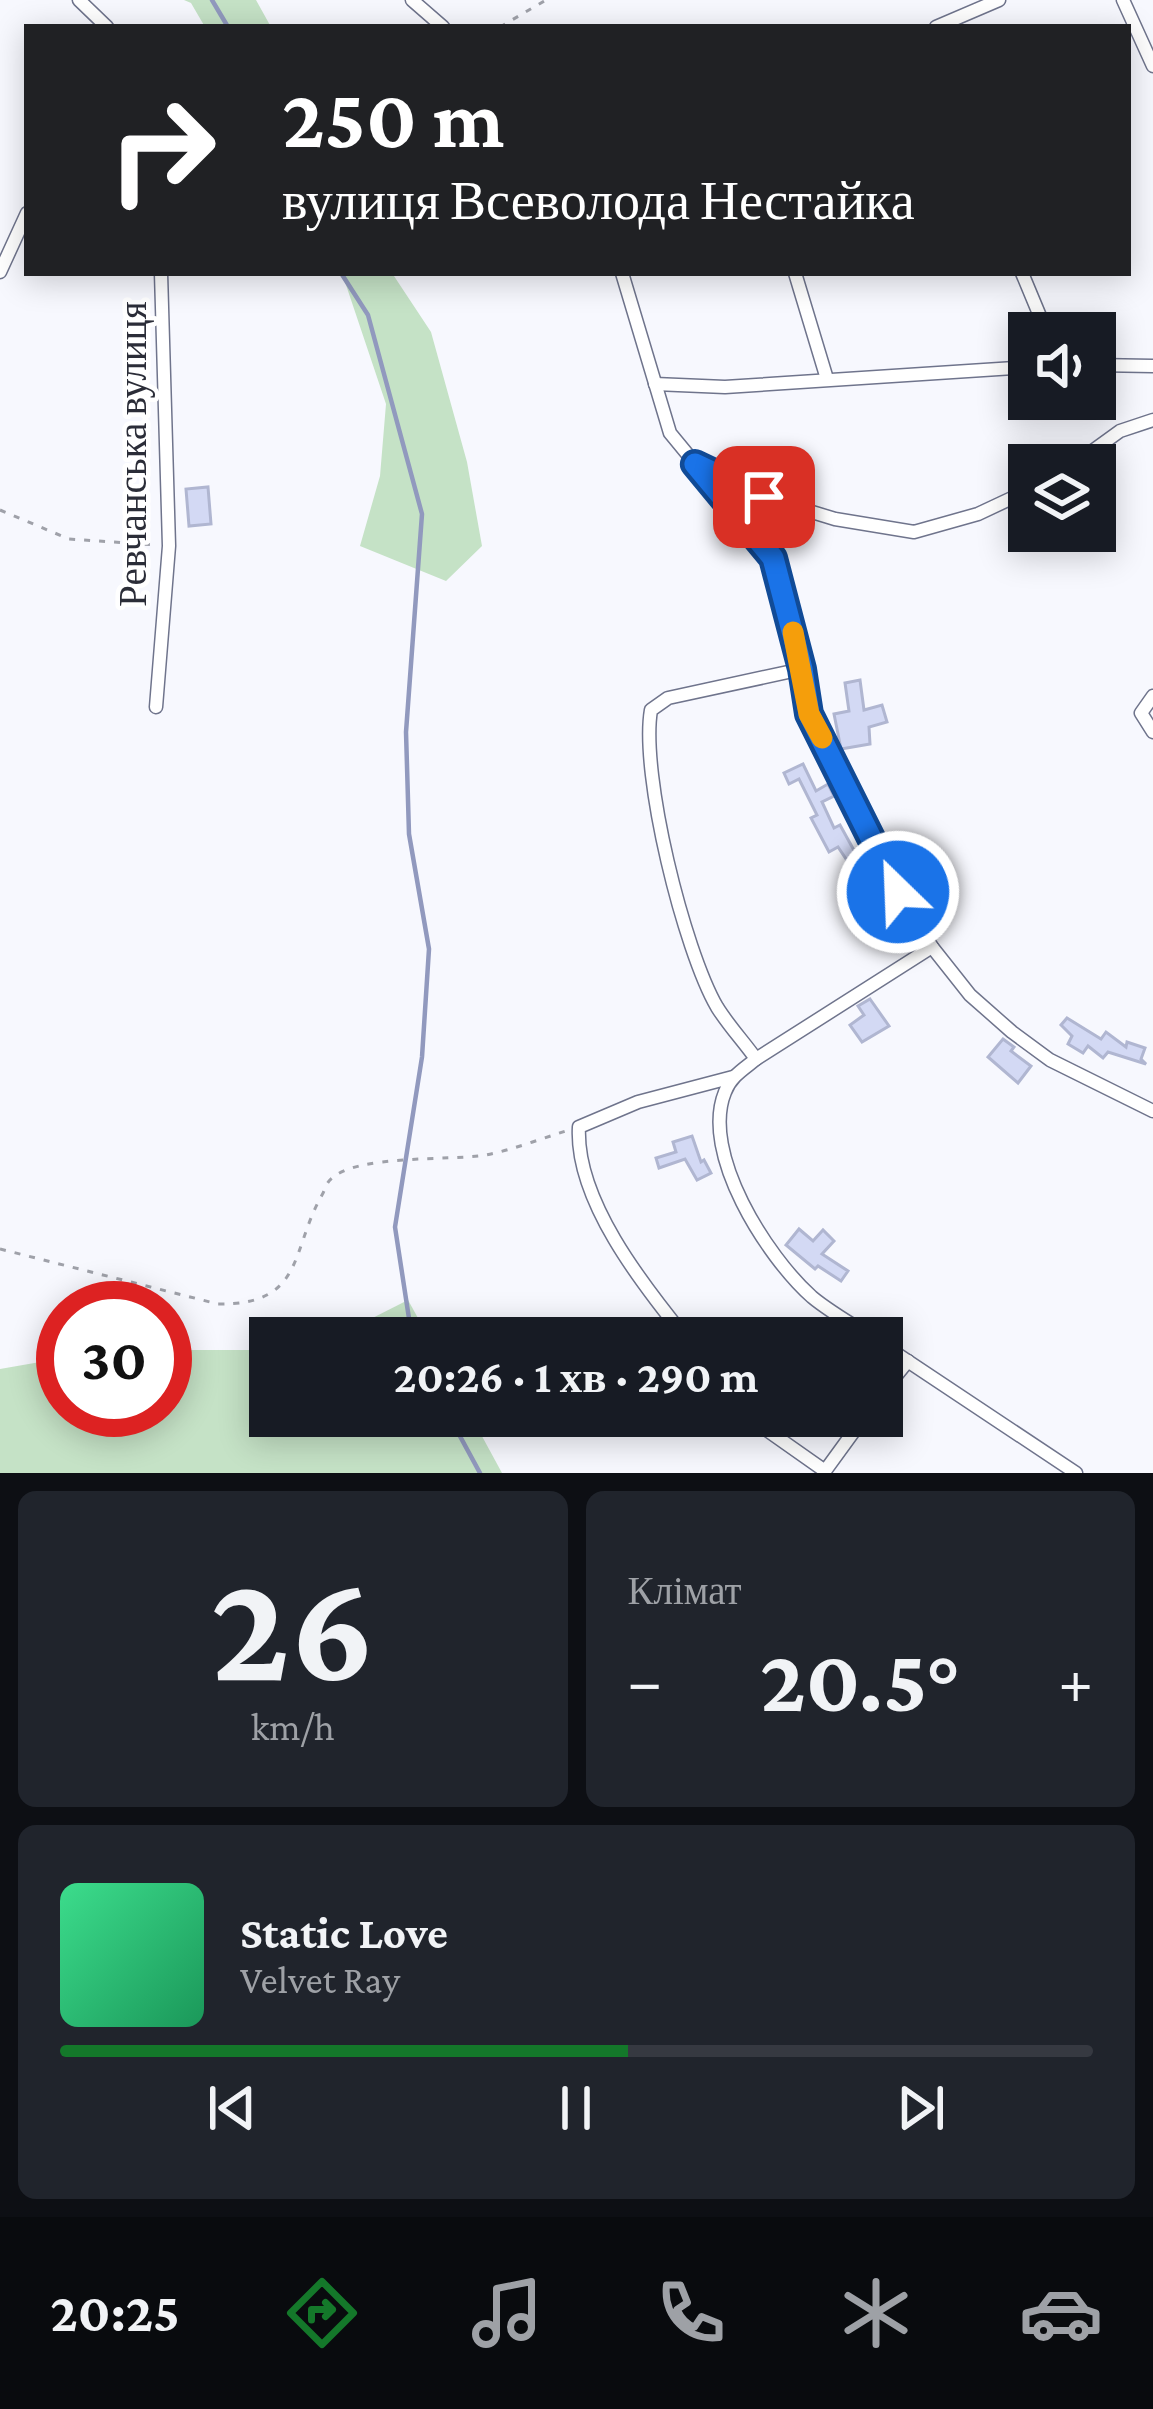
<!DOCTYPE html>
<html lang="uk">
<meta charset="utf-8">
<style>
body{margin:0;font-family:"Crimson Pro",serif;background:#20242c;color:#f1f3f6;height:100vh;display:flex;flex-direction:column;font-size:45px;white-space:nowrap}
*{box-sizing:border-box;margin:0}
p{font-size:39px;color:#9ea1a6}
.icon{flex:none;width:66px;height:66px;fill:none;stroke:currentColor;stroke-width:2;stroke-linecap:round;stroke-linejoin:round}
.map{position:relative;height:1473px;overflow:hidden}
.side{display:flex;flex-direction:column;gap:18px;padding:18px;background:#0d0f14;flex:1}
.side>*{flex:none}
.guide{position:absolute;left:24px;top:24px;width:1107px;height:252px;border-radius:0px;box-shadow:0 6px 30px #0003;background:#202124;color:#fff;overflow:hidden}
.buttons{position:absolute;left:1008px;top:312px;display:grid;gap:24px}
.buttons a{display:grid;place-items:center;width:108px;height:108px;border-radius:0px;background:#171b24;box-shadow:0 6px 30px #0003;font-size:60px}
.speed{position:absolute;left:36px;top:1281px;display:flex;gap:24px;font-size:60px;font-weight:700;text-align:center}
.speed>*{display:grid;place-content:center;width:156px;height:156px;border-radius:50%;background:#171b24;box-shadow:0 6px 30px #0003;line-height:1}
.speed .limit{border:18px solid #d22;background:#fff;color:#111}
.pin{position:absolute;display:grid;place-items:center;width:102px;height:102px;color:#fff;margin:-51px;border-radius:24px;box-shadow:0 6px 18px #0006}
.me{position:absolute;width:132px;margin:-66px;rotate:336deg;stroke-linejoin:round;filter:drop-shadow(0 0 9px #0008)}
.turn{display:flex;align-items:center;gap:42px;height:252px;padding:0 60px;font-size:54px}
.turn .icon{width:156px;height:156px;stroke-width:2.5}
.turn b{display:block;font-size:84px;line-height:102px}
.big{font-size:90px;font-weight:700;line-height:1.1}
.side .card{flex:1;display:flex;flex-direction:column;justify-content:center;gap:18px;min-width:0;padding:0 42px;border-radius:18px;background:#20242c}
.side .dial{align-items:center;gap:0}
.dial b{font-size:156px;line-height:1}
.song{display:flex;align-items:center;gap:36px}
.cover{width:144px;height:144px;border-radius:18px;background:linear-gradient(135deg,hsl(150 70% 55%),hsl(150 70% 35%))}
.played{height:12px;border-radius:6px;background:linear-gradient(90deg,#14782a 55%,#363941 55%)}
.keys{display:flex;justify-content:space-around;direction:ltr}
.heat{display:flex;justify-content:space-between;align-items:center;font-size:66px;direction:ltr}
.side .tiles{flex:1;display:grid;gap:18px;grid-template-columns:1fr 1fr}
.card:last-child{grid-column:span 2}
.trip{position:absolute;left:249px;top:1317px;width:654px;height:120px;border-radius:0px;background:#171b24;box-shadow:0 6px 30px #0003;font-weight:700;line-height:120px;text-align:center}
.tab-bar{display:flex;height:192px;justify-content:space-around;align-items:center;background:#090b0e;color:#9ea1a6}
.tab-bar .icon{width:84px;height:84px}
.tab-bar .on{color:#14782a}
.tab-bar b{font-size:54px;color:#f1f3f6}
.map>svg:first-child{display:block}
</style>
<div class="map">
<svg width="1153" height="1473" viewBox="0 0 1153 1473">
<rect width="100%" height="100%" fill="#f7f8fe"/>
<!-- green -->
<g fill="#c5e2c6">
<path d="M184,0H256L271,27H205L191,3Z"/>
<path d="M342,273H392L431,332L467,462L482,546L446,581L360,546L380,476L386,404Z"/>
<path d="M408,1300L429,1338H333Z"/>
<path d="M165,1350H270V1416H471L502,1473H0V1369L63,1358V1410H165Z"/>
</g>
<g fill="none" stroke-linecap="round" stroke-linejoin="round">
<!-- stream -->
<g stroke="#9199be" stroke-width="4.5">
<path d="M212,0L228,27"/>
<path d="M341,273L368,315L422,514L406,732L409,834L429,949L422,1057L395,1227L412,1338"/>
<path d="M449,1416L480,1473"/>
</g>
</g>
<!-- building -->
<g fill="#d3d9f4" stroke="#b0b6d1" stroke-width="3">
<path d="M208,487L211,524L189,526L186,489Z"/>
<path d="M860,680L864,710L882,705L887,722L869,727L870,744L841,749L834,714L849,711L845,683Z"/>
<path d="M803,764L816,791L828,784L834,796L822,802L834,828L840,825L878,894L863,902L856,890L847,898L839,888L856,874L838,847L829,852L811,818L817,815L799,779L789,784L784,773Z"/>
<path d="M870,999L889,1026L862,1042L850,1025L864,1015L858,1006Z"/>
<path d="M1067,1018L1101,1039L1106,1032L1126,1047L1127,1042L1145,1048L1141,1059L1146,1064L1108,1052L1103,1058L1088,1046L1083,1053L1068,1044L1072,1036L1061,1025Z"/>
<path d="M1003,1039L1014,1047L1011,1051L1031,1066L1018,1083L988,1057Z"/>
<path d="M692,1136L701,1162L704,1160L711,1173L697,1180L685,1159L659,1168L656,1158L676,1152L673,1142Z"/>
<path d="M799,1229L813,1241L823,1230L834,1241L822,1254L848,1271L841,1281L818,1266L815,1269L786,1245Z"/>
</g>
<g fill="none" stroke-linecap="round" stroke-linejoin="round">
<defs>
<g id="street">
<path d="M79,0L107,27"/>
<path d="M412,0L443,27"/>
<path d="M1123,0L1153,66"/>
<path d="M936,27L999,0"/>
<path d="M0,272L27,213"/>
<path d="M622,273L670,433L773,558L802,669L809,714L898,892L932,947L970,995L1012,1032L1050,1060L1153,1111"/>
<path d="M795,273L827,379"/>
<path d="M1022,273L1047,333"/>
<path d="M1095,365L1153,366"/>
<path d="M655,384L725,387L1029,367"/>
<path d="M1073,465L1120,431L1153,420"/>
<path d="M702,467L763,497L835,519L914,532L978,514L1029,490"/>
<path d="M802,669L668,698L651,710C640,774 684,950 717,1007C728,1025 744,1042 756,1059L932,947"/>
<path d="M1153,696L1141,713L1153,732"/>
<path d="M156,707L169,546L161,273"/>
<path d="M756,1059C744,1069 731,1076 725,1092C700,1153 767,1257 812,1297C830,1312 853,1325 874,1338"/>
<path d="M686,1338C642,1284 575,1199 579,1127L638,1102L733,1077"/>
<path d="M882,1344L1076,1473"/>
<path d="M882,1393L908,1361"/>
<path d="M747,1416L825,1471L865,1416"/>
</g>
</defs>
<!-- street casing -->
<use href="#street" stroke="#6f748c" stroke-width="15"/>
<!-- path -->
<g stroke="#9fa1a9" stroke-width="3" stroke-dasharray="6 9" stroke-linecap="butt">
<path d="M500,27L546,0"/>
<path d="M0,510L69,539L156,545"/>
<path d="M0,1249L218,1304C305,1305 290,1251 322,1195C325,1190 326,1183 331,1179C357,1154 449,1161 486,1155C512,1150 540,1139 566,1131"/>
</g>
<!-- street -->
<use href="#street" stroke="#fff" stroke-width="12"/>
</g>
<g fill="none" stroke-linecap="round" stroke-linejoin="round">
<defs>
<path id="route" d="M764,497L695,464L773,558L802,669L809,714L898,892"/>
</defs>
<!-- route casing -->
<use href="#route" stroke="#114b97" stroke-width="30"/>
<!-- route -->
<use href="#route" stroke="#1a73e8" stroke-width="21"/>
<!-- slow -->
<path stroke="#f59e0b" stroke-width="21" d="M793,632L809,714L822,738"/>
</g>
<g text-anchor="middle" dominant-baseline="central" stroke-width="9" stroke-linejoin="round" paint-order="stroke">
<!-- street labels -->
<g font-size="39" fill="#2b2d38" stroke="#fff">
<text transform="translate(132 454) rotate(-90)">Ревчанська вулиця</text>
</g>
</g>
</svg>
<div class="buttons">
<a><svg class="icon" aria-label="sound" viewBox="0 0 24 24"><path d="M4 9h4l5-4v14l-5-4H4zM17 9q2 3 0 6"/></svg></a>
<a><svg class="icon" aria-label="layers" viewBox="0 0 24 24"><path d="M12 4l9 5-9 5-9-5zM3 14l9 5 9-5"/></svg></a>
</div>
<div class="speed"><div class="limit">30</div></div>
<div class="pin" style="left:764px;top:497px;background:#d93025"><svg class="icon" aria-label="arrive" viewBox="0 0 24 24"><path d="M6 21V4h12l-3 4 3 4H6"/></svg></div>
<svg class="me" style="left:898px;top:892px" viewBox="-20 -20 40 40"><circle r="17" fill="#1a73e8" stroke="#fff" stroke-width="3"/><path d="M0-11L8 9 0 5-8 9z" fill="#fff"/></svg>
<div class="trip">20:26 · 1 хв · 290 m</div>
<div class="guide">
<div class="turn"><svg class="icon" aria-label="right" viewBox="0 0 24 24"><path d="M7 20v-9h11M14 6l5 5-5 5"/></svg><div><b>250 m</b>вулиця Всеволода Нестайка</div></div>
</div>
</div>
<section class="side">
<div class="tiles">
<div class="card dial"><b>26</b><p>km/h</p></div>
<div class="card"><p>Клімат</p>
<div class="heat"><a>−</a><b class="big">20.5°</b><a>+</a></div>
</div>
<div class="card">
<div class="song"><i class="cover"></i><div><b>Static Love</b><p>Velvet Ray</p></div></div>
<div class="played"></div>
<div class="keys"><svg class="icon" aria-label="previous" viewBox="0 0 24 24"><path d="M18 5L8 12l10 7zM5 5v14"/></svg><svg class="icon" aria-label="pause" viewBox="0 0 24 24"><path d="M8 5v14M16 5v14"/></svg><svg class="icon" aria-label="next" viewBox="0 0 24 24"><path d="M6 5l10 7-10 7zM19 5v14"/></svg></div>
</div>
</div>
</section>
<nav class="tab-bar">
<b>20:25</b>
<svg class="icon on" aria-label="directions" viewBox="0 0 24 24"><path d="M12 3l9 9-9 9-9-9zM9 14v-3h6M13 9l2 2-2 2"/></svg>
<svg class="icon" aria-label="music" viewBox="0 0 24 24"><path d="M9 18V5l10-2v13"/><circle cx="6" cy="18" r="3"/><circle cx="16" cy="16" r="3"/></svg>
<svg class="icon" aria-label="phone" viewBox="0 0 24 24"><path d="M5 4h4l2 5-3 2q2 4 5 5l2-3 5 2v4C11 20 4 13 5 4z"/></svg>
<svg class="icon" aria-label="climate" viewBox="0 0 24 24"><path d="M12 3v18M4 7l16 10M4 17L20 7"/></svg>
<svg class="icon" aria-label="car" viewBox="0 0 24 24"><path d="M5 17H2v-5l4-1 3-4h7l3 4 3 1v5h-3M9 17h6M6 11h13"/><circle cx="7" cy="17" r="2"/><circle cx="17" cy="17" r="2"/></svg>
</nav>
